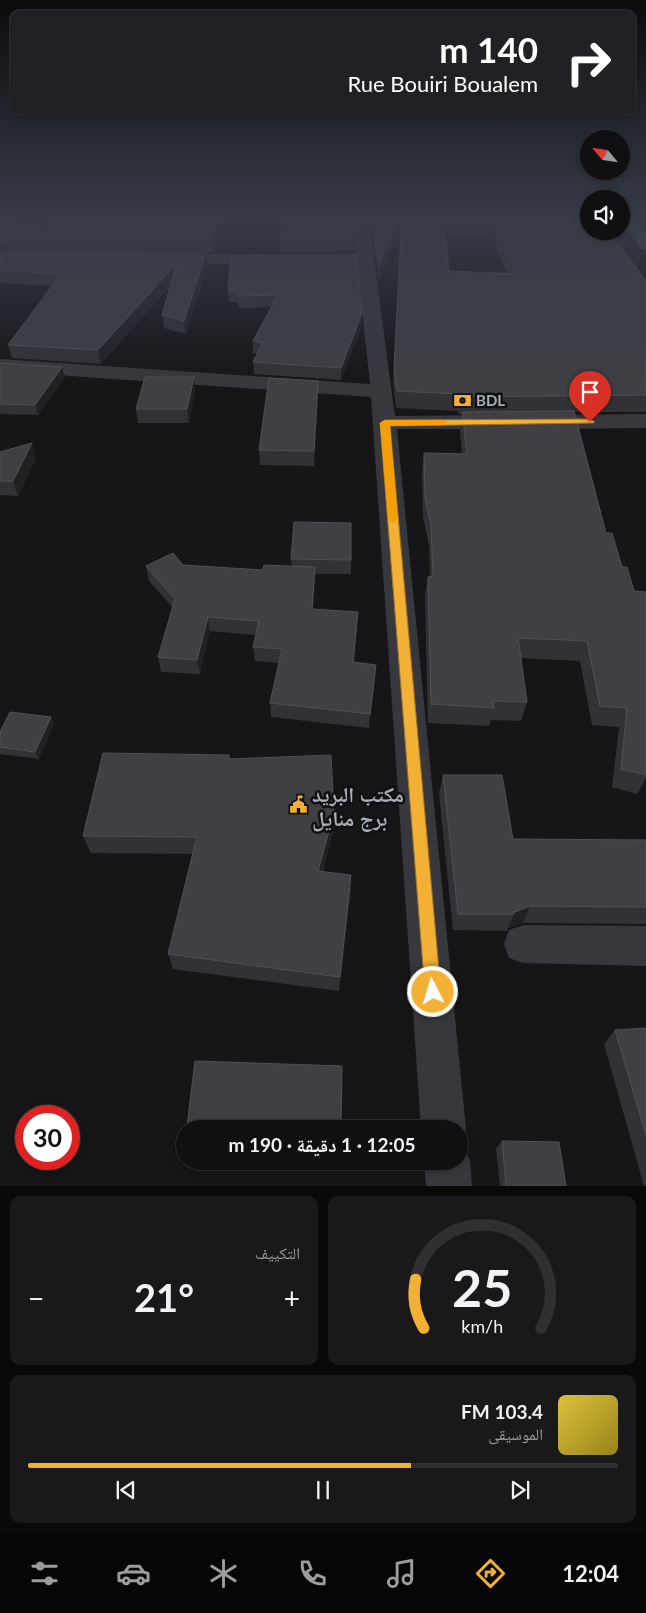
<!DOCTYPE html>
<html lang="ar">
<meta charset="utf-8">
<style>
body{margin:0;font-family:Lato,"Noto Naskh Arabic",sans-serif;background:#19191b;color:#f1f3f6;direction:rtl;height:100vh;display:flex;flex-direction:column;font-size:19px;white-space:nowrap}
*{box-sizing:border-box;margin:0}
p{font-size:16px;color:#9c9d9f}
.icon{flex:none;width:28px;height:28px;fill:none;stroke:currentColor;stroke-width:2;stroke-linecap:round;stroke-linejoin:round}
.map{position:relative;height:1186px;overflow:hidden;direction:ltr}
.panel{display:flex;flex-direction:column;gap:10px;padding:10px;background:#09090a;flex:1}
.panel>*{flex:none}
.hud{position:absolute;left:10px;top:10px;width:626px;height:105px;border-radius:10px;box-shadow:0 2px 8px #0003,0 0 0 1px #303032;direction:rtl;background:#202124;color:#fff;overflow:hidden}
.needle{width:32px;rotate:299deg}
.controls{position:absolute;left:580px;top:130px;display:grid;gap:10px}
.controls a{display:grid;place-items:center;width:50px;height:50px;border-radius:50%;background:#101012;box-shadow:0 2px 8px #0003,0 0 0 1px #303032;font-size:25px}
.speed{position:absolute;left:15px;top:1105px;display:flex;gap:10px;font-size:25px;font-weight:700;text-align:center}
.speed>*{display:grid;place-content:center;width:65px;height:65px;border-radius:50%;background:#101012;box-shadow:0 2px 8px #0003,0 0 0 1px #303032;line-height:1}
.speed .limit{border:8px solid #d22;background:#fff;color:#111}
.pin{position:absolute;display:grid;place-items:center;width:42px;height:42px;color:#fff;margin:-51px -21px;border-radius:50% 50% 50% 0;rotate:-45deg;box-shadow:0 0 5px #0007}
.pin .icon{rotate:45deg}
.me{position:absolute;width:55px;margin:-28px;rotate:355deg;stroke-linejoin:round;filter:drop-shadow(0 0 4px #0008)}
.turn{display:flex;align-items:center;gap:18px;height:105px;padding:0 15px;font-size:22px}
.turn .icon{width:65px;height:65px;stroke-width:2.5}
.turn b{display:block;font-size:35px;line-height:42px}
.big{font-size:38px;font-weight:700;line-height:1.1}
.panel .card{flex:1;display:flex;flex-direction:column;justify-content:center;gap:8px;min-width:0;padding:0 18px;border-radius:10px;background:#19191b}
.panel .dial{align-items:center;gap:0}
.dial svg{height:130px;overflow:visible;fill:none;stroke:#303032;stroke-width:7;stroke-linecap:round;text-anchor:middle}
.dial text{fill:#f1f3f6;stroke:none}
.song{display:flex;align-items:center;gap:15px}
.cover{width:60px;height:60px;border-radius:8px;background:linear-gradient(135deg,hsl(50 70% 55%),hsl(50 70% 35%))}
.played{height:5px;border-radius:2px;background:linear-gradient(90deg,#f2b134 65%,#303032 65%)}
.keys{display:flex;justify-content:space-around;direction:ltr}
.heat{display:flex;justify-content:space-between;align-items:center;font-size:28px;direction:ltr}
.panel .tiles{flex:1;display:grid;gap:10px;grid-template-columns:1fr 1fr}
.card:last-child{grid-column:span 2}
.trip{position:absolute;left:176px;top:1120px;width:292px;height:50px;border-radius:25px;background:#101012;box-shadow:0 2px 8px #0003,0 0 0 1px #303032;font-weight:700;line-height:50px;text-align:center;direction:rtl}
.dock{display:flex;height:80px;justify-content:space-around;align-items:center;background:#060607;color:#9c9d9f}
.dock .icon{width:35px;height:35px}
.dock .selected{color:#f2b134}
.dock b{font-size:22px;color:#f1f3f6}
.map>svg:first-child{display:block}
</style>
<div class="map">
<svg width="646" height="1186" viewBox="0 0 646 1186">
<rect width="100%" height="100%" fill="#161618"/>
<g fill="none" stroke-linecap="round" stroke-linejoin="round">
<!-- minor -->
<g fill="#37383d" fill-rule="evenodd">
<path d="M352,216H368L395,416L500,415L508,417L511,422L508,427L500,429H397L466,1129L460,1144L463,1145L470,1161L472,1186H426L424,1161H460V1129H421L371,397L0,371V359L370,384Z"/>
<path d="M169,254H269L275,255L277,259L275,263L269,264L163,263L161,259L163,255Z"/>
<path d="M646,414V428L540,429L532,427L529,422L532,417L540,415Z"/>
<path d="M523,925L646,926V966L523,963L509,958L504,944L509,930Z"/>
</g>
<!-- major -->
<path fill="#53555c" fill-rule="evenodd" d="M621,216H634L646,233V250L640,248L621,219Z"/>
</g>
<!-- wall -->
<g fill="#323236" fill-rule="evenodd">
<path d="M56,216H223L212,252L3,253L208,265L186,334L164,328L162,315L171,285L101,364L12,358L8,345L52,286L0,283V225L48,228Z"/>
<path d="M370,216H589L646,280V412H574L606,533L634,591L646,592V778L637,794L612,787L619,727L592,725L580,661L521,658L527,702L521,721L491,720L489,726L428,723L425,596L428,577H430L429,545L423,517L422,472L424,453L462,454L460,431L462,414H458V411L396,408L393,384L401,222L379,281ZM445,234L491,235L507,273L449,271Z"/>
<path d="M280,237H354V251L280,252Z"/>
<path d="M231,256L362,313V325L341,380L254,374L253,362L257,354L253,353V341L272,307L239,308L238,302H229L228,290Z"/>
<path d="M0,363L62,367L65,377L38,415L0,414Z"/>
<path d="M194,377L195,391L189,423H138L136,409Z"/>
<path d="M318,395L314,466L260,465L259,450Z"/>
<path d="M0,452L36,458L18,496L0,495Z"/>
<path d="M291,559L351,560V574H315L313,609L358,612L354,662L375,679L369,728L271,717L270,703L279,663L255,661L253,647L256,635L210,631L200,674L161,672L158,657L173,608L149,581L146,566L183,565L263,570L292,566Z"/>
<path d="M54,724L39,759L0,754V732Z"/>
<path d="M229,755L230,759L333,831L323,871L351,891L339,991L173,969L168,954L192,854L91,853L83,836Z"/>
<path d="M443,775L513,839L646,840V924L523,923L508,928L507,931L453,930L439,794Z"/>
<path d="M646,1028V1186H644L604,1044L615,1030Z"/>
<path d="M187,1126L341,1129H188Z"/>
<path d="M502,1141L566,1186H500L496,1149Z"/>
</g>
<!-- shaded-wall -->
<g fill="#212124">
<path d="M219,216H223L212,252L211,240Z"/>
<path d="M399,216H402L401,222L379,281V266Z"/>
<path d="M0,243L3,253L0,254Z"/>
<path d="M206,253L208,265L186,334L184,321Z"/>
<path d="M177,263L179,276L101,364L98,350Z"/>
<path d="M362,313V325L341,380V368Z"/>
<path d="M62,367L65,377L38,415L35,405Z"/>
<path d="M194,377L195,391L189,423L187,409Z"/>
<path d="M318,381V395L314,466V451Z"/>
<path d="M32,443L36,458L18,496L13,481Z"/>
<path d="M315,567V581L313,623L312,609Z"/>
<path d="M358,612L357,627L352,676L353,662Z"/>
<path d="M208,617L210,631L200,674L197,660Z"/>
<path d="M376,665L375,679L369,728L370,714Z"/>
<path d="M51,717L54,724L39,759L35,752Z"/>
<path d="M334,813L333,831L318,887V871Z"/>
<path d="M351,875V891L339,991L340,977Z"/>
<path d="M530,906L523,923L508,928L507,931L515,912Z"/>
</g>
<!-- building -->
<g fill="#3f3f44" stroke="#4f5156" fill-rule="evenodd">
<path d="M56,216H219L211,240L0,241V225L2,223L48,228Z"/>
<path d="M287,216H352L354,237H280Z"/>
<path d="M372,216H399L379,266Z"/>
<path d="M402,216H589V231H608L646,280V395L460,397V394L397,391L394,368ZM444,220L493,221L516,274L449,271Z"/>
<path d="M0,253H206L184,321L162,315L177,263L98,350L8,345L61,274L0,270Z"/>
<path d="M356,254L362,313L341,368L253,362L263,343L253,341L278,295L238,296V290H228L231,256Z"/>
<path d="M0,363L62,367L35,405L0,404Z"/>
<path d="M145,377H194L187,409H136Z"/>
<path d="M269,378L318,381L314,451L259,450Z"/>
<path d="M574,411L606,533H612L622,567H627L634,591L646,592V775L621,769L627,708L600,706L587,641L518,638L527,702L493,701L494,708L431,704L428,577L433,576L431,526L425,497L424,453L467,454L462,412Z"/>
<path d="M32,443L13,481H0V452Z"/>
<path d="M294,522L351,523V560L291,559Z"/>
<path d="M173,553L183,565L263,570L264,565L315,567L312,609L358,612L353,662L376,665L370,714L270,703L282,649L253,647L259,621L208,617L197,660L158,657L175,599L146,566Z"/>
<path d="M10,712L51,717L35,752L0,747V732Z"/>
<path d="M103,753L229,755V759L331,755L334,813L318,871L351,875L340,977L168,954L197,837L83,836Z"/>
<path d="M443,775H502L513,839L646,840V907L530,906L515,912L513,914H458Z"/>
<path d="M646,1028V1135L615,1030Z"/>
<path d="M195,1061L342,1066L341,1129H246L187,1126Z"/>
<path d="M502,1141L559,1142L566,1186H506Z"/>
</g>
<!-- sky -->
<linearGradient id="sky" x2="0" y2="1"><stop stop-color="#0c0c0d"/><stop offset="0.57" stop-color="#363c48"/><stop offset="1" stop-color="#363c48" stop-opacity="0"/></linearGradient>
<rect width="646" height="382" fill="url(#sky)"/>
<!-- route -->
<path fill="#f2b134" stroke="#9d7322" d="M590,419L595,422L593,423L390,426L441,992L439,997L433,1000L427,997L425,992L380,423L385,420Z"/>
<!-- slow -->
<path fill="#f59e0b" d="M385,420H443L448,422L443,425L390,426L398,519L393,523L388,519L380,423Z"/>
<!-- icons -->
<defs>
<symbol id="bank-bare" viewBox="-9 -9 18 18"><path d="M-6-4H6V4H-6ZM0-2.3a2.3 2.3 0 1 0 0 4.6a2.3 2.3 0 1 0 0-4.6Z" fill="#f2b134" stroke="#111113" stroke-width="2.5" paint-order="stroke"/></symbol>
<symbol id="civic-bare" viewBox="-9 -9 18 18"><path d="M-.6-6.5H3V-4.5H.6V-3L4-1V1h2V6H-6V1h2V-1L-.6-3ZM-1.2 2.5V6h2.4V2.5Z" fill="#f2b134" stroke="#111113" stroke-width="2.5" paint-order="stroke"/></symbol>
</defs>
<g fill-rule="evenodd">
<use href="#bank-bare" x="450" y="388" width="25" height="25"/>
<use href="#civic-bare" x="286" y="792" width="25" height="25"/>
</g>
<g text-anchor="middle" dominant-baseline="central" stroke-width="5" stroke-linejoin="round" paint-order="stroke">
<!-- far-poi labels -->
<g font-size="15" font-weight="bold" fill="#a8adb8" stroke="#111113" text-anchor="start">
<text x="476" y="400">BDL</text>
</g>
<!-- near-poi labels -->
<g font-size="21" font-weight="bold" fill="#a8adb8" stroke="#111113" text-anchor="start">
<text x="312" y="793">مكتب البريد<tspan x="312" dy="24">برج منايل</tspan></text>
</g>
</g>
</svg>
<div class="controls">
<a><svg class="needle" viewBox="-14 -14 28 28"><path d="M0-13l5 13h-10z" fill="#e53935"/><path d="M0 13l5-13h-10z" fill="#9c9d9f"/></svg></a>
<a><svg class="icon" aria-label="sound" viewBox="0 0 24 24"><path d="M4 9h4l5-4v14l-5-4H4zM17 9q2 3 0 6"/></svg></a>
</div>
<div class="speed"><div class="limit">30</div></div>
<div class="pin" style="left:590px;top:422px;background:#d93025"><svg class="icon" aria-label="arrive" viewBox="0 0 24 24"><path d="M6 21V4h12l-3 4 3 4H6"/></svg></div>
<svg class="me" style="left:433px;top:992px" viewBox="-20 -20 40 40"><circle r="17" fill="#f2b134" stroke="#fff" stroke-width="3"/><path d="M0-11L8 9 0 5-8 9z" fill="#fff"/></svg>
<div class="trip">12:05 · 1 دقيقة · 190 m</div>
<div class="hud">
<div class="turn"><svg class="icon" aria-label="right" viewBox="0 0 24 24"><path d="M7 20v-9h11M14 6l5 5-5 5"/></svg><div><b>140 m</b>Rue Bouiri Boualem</div></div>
</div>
</div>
<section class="panel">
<div class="tiles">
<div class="card dial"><svg viewBox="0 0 100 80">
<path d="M14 69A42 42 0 1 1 86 69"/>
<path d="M14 69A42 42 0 0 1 9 39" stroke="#f2b134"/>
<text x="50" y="56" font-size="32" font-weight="700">25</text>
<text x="50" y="72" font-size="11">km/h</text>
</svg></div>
<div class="card"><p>التكييف</p>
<div class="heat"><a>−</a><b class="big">21°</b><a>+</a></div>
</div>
<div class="card">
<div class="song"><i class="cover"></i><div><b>103.4 FM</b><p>الموسيقى</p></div></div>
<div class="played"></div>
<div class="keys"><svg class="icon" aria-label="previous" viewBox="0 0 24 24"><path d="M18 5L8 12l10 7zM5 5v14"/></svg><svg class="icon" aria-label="pause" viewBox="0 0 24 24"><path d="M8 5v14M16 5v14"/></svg><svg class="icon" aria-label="next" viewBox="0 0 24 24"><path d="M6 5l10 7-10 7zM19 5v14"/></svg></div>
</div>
</div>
</section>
<nav class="dock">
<b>12:04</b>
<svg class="icon selected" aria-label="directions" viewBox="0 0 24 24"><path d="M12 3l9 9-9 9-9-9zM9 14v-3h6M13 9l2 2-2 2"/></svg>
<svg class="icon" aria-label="music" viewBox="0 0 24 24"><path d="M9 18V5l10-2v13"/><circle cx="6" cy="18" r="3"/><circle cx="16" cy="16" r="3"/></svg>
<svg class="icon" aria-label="phone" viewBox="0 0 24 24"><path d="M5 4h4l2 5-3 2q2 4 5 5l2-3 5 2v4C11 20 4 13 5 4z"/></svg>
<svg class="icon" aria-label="climate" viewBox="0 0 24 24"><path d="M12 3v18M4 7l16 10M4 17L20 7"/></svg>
<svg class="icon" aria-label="car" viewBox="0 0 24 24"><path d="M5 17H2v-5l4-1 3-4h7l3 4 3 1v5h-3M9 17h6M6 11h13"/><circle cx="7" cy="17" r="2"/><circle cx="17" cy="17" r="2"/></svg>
<svg class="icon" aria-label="filters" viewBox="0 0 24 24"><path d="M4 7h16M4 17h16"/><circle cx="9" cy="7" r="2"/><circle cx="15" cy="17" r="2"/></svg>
</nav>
